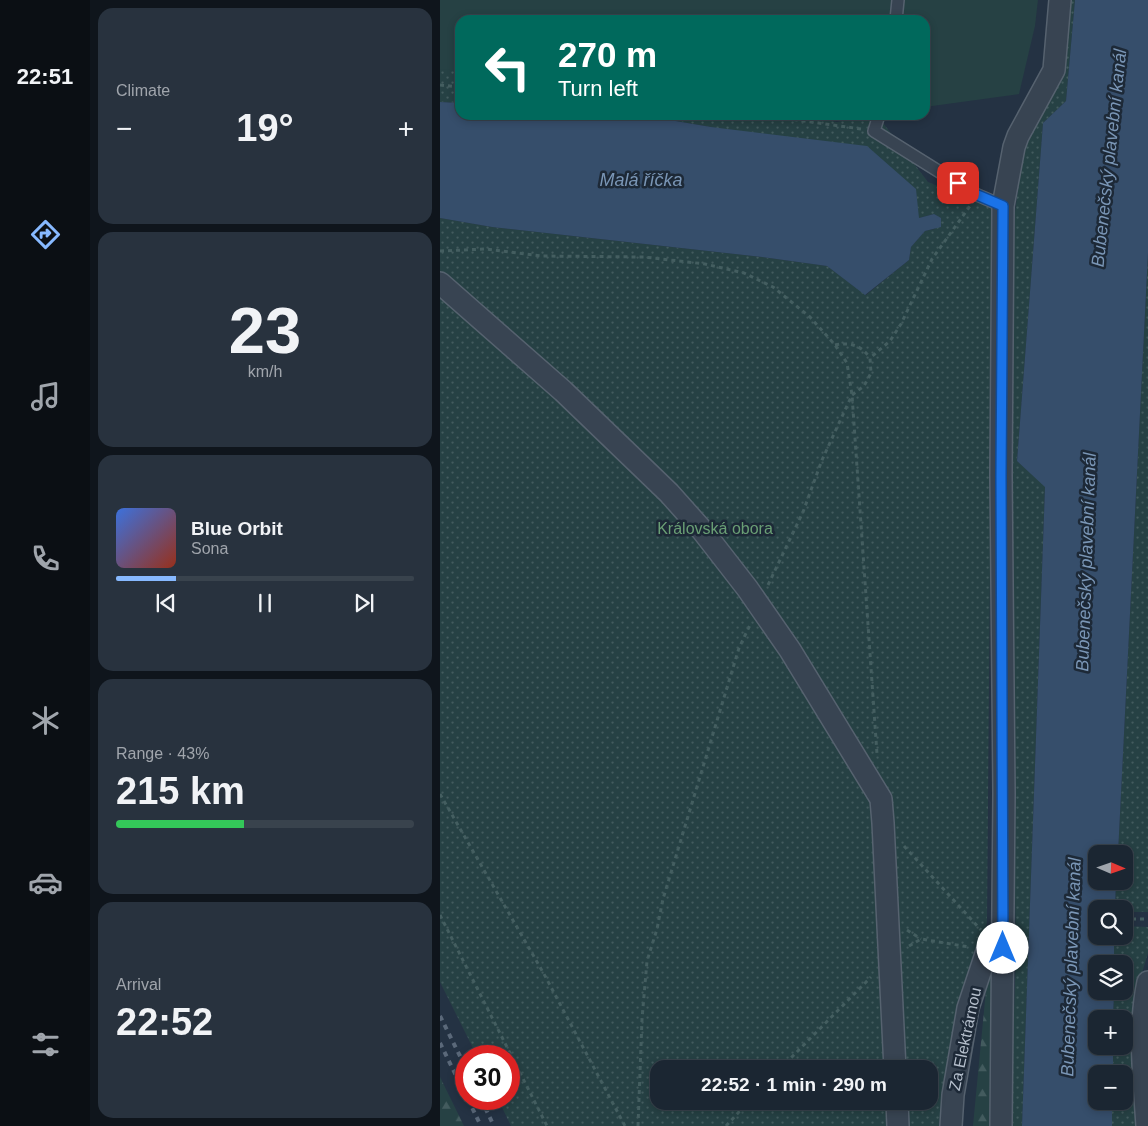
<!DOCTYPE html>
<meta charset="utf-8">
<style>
body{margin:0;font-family:Helvetica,sans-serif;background:#28323e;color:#f1f3f6;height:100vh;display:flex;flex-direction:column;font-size:19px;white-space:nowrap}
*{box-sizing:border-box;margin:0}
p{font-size:16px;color:#a0a5ac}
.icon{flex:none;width:28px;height:28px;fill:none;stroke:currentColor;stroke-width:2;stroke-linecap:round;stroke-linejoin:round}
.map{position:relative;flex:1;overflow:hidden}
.details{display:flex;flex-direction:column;gap:8px;padding:8px;background:#0f151c;width:350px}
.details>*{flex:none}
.guide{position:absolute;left:15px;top:15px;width:475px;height:105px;border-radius:15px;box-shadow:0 2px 8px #0003,0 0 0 1px #39434d;background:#00695c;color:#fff;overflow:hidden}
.needle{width:32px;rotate:92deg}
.controls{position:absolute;left:648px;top:845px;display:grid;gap:10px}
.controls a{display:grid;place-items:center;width:45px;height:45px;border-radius:10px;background:#1b2632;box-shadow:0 2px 8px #0003,0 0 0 1px #39434d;font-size:25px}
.speed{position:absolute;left:15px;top:1045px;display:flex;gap:10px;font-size:25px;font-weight:700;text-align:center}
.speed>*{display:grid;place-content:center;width:65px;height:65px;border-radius:50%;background:#1b2632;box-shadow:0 2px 8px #0003,0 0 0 1px #39434d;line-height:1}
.speed .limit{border:8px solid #d22;background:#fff;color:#111}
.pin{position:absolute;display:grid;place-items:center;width:42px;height:42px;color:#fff;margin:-21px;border-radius:10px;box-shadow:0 2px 8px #0006}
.me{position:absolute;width:55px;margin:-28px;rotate:0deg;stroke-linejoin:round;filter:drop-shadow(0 0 4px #0008)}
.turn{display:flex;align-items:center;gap:18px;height:105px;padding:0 20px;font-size:22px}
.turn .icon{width:65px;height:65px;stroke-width:2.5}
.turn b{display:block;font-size:35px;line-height:42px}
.big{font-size:38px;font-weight:600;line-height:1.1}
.details .widget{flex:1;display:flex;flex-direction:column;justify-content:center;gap:8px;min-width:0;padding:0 18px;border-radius:15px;background:#28323e}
.details .dial{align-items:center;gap:0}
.dial b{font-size:65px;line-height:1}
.song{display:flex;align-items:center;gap:15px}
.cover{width:60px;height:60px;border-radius:8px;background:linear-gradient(135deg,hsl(220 70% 55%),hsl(10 70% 35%))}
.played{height:5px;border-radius:2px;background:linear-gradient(90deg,#87b9ff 20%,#39434d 20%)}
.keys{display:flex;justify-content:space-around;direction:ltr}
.heat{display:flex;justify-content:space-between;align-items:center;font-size:28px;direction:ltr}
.charge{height:8px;border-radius:4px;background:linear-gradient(90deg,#34c759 43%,#39434d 0)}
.trip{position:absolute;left:210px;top:1060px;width:288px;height:50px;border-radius:15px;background:#1b2632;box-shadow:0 2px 8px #0003,0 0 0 1px #39434d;font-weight:600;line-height:50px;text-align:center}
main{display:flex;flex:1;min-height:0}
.dock{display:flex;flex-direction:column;width:90px;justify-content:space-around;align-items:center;background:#0b0f14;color:#a0a5ac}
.dock .icon{width:35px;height:35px}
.dock .active{color:#87b9ff}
.dock b{font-size:22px;color:#f1f3f6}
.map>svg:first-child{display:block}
</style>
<main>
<nav class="dock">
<b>22:51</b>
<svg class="icon active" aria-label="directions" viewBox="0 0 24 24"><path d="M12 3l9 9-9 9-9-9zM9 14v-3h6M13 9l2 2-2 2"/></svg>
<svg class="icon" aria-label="music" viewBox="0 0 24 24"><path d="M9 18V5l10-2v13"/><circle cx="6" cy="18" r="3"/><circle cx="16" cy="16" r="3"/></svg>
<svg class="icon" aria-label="phone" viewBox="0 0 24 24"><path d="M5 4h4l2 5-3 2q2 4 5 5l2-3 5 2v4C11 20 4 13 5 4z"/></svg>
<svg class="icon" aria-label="climate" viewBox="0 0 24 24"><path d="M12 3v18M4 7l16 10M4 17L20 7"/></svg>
<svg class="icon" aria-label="car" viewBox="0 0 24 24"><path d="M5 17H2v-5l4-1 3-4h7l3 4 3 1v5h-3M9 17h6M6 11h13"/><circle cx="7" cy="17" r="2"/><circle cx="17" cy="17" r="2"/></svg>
<svg class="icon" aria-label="filters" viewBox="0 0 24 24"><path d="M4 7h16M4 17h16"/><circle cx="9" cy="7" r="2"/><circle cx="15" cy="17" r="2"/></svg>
</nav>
<section class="details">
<div class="widget"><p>Climate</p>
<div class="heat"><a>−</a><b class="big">19°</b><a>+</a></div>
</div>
<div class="widget dial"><b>23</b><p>km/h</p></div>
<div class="widget">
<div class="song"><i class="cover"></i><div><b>Blue Orbit</b><p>Sona</p></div></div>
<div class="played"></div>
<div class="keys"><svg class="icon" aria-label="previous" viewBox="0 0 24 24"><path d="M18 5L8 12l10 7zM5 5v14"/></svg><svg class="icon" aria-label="pause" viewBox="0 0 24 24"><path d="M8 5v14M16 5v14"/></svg><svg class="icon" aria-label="next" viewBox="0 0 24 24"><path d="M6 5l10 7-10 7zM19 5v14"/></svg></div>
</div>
<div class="widget"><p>Range · 43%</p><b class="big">215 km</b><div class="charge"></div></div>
<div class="widget"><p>Arrival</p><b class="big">22:52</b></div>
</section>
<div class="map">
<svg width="708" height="1126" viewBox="0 0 708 1126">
<defs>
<pattern id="grass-dots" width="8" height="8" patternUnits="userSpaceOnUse" patternTransform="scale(1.25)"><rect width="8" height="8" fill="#264144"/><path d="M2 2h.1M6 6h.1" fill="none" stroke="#435b5e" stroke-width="1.8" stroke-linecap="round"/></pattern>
<pattern id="forest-firs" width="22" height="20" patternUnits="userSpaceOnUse" patternTransform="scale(1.25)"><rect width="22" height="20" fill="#264144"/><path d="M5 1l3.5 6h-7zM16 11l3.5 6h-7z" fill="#435b5e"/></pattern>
</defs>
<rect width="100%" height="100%" fill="#243243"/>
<!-- grass -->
<g fill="url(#grass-dots)" fill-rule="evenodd">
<path d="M628,0H635L626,101L603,123L577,461L605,486L582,1126H570L576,954L571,663L570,353L575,212L584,144Z"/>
<path d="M0,68L20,70V103L0,102Z"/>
<path d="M182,115H362L397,122L427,115H437L488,182L555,210L552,328L547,922L504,1093V1126H71L58,1099H69V1056H37L0,982V218L52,227L322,257L387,266L426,295L469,260L471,247L485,231L495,229L494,214L479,218L271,127L212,117ZM219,1069H489V1101H219Z"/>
<path d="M708,253V912H684V909H675L676,881H684V854H678Z"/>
<path d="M684,926L708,927V953L692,1006V1016L697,1126H672V1101H684V1074H673V1046H684V1019H673L674,991H684V964H674V936H684Z"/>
</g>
<!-- forest -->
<g fill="url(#forest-firs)">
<path d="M558,965L553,1126H533L548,969Z"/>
<path d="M0,1077L24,1126H0Z"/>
</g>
<!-- pitch -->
<g fill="#264144">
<path d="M0,0H598L595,26L579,94L485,107V20H20V71L0,69Z"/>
<path d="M376,115H425L396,119Z"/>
</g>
<!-- water -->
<g fill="#364e6b">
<path d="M635,0H708V253L678,854H656V881H676L675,909H656V936H674V964H656V991H674L673,1019H656V1046H673V1074H656V1101H672V1126H582L605,487L577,461L603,123L626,101Z"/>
<path d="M0,102L20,103V115H182L212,117L271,127L427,146L476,189L479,218L494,214L501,218V227L485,231L471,247L469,260L425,295L387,266L322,257L52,227L0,218Z"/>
</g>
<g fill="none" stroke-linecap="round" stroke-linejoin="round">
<defs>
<g id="lane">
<path d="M456,20L458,0"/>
<path d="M439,115L434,131L535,194L563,206"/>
</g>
<g id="street">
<path d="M0,283L123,391L229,493L262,530L307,588L350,650L441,799L443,823L455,1069"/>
<path d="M457,1101L458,1126"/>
<path d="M511,1126L513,1095L528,1008L547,951L564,928"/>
<path d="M561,1126L564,793L561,475L563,206L574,147L578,136L614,70L620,0"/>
<path d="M707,1126C704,1078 698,1030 708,982"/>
</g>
</defs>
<!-- lane casing -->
<use href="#lane" stroke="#56626f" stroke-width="14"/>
<!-- street casing -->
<use href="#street" stroke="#56626f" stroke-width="24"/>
<!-- path -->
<g stroke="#445e60" stroke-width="3" stroke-dasharray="4 4" stroke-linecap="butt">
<path d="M0,85L20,87"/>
<path d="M322,115L421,129"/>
<path d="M0,251L46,249L102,256L204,257L265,264L304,273L333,287L370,317L395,345L407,363L412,395L437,754"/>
<path d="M395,345C410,342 421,345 430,358"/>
<path d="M328,585L363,512L382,460L412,395L424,386L431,373L430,358L450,341L461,324L492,259L530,206"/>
<path d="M0,794L104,974L185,1126"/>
<path d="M464,846L541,930"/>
<path d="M0,915L107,1126"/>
<path d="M684,919H708"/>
<path d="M467,930L481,939"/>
<path d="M469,946L481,939L529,947"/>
<path d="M340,1069L431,977"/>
<path d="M198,1126L202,1019L207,961L217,929L223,899L299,648L310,625"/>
<path d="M286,1126L309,1101"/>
</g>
<!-- lane -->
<use href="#lane" stroke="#384452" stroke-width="11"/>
<!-- street -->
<use href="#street" stroke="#384452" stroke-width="21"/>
<!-- rail -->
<g stroke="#5a6879" stroke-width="4" stroke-dasharray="5 5" stroke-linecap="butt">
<path d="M0,1016L26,1068"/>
<path d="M0,1043L26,1096"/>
<path d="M28,1099L41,1126"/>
<path d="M41,1099L54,1126"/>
</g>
</g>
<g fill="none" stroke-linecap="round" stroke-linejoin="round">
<defs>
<path id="route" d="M518,183L535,194L563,206L561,476L563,948"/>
</defs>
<!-- route casing -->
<use href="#route" stroke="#114b97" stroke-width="12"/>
<!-- route -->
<use href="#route" stroke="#1a73e8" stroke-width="9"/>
</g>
<g text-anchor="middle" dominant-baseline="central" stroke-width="5" stroke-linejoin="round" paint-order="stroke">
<!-- park labels -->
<g font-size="16" fill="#6a9f75" stroke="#1d2937">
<text x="275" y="528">Královská obora</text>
</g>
<!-- street labels -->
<g font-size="16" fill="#b5bfcc" stroke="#1d2937">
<text transform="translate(525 1039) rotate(-78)">Za Elektrárnou</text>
</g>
<!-- water labels -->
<g font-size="18" font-style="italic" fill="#7a96b6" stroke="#1d2937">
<text transform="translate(669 158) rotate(-84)">Bubenečský plavební kanál</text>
<text x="201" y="180">Malá říčka</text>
<text transform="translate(646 562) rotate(-88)">Bubenečský plavební kanál</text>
<text transform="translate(631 967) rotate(-88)">Bubenečský plavební kanál</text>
</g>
</g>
</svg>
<div class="controls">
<a><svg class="needle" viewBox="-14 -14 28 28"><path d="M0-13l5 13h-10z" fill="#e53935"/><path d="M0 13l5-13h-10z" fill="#a0a5ac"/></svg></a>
<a><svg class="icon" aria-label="search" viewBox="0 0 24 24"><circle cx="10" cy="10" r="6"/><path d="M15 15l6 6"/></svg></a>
<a><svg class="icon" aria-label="layers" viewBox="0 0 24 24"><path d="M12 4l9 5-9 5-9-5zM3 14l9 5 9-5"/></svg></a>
<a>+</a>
<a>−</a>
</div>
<div class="speed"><div class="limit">30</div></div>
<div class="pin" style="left:518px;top:183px;background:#d93025"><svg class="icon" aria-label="arrive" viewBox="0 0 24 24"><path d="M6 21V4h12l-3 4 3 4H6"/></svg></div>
<svg class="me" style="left:563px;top:948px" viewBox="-20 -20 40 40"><circle r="19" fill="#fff"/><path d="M0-13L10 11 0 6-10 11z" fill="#1a73e8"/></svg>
<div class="trip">22:52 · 1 min · 290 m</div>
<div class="guide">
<div class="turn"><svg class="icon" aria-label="left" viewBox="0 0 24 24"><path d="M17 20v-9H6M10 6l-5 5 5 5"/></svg><div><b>270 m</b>Turn left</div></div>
</div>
</div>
</main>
